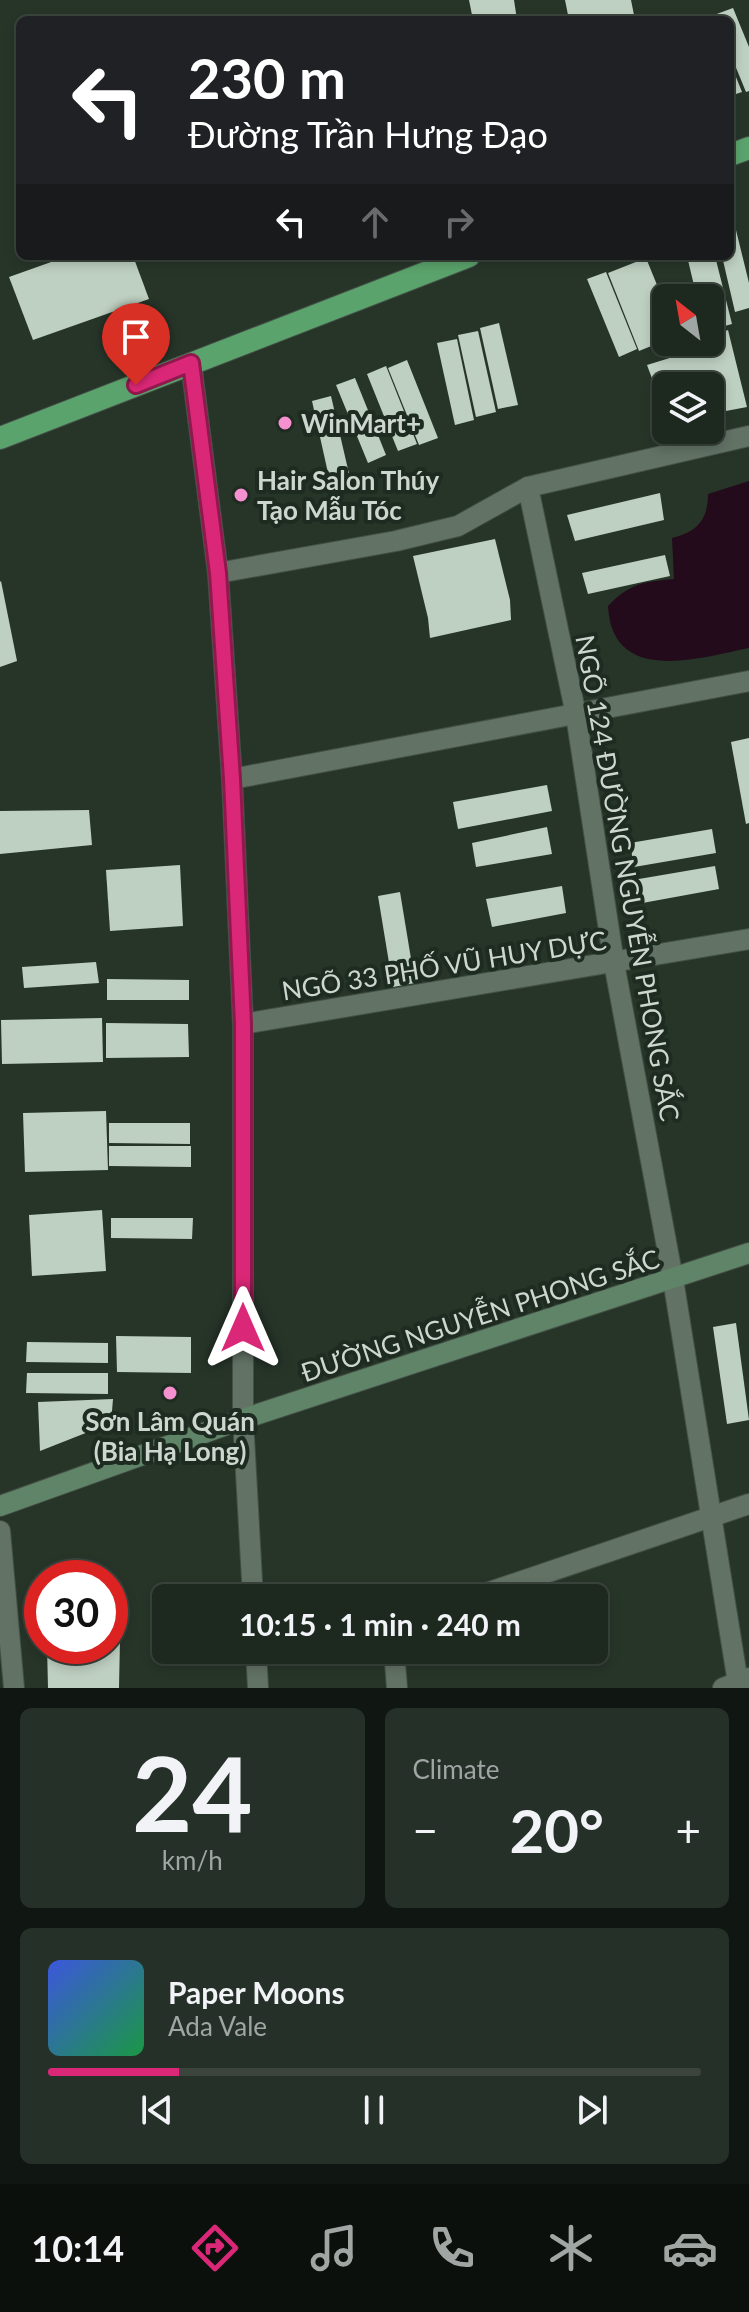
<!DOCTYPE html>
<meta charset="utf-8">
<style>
body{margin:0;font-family:Lato,sans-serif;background:#253028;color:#f1f3f6;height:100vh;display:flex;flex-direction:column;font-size:30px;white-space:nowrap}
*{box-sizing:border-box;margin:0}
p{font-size:26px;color:#a0a6a4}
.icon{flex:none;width:44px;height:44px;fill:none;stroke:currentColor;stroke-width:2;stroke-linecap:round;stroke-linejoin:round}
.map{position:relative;height:1688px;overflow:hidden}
.panel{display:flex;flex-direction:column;gap:20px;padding:20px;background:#101611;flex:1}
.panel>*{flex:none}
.banner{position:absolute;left:16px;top:16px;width:718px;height:244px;border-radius:12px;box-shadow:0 4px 12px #0003,0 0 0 2px #3b443d;background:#202124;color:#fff;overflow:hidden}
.needle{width:52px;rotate:329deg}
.buttons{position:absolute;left:652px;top:284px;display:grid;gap:16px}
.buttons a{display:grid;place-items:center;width:72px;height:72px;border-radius:12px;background:#1d281f;box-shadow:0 4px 12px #0003,0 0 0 2px #3b443d;font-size:40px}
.speed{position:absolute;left:24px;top:1560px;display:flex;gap:16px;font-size:40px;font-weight:700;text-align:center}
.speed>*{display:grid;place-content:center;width:104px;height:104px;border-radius:50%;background:#1d281f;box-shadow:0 4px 12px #0003,0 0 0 2px #3b443d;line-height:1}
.speed .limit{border:12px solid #d22;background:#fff;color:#111}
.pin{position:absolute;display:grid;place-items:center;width:68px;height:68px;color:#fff;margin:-82px -34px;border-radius:50% 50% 50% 0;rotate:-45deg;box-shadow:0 0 8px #0007}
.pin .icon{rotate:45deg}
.me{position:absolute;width:88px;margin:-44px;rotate:0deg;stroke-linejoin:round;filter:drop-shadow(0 0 6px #0008)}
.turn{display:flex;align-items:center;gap:28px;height:168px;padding:0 40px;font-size:36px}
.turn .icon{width:104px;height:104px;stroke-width:2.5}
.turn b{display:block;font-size:56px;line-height:68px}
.lanes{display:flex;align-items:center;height:76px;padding:0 40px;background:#0003;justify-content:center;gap:40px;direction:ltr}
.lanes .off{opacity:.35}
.big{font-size:60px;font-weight:700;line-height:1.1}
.panel .widget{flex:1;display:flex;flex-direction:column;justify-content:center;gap:12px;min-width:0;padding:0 28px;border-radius:12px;background:#253028}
.panel .dial{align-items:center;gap:0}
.dial b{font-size:104px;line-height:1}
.song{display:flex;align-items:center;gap:24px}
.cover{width:96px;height:96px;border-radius:12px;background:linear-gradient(135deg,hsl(230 70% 55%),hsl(140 70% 35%))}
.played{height:8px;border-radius:4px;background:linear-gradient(90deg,#db2777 20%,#3b443d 20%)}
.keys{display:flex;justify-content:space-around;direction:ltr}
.heat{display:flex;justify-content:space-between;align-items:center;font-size:44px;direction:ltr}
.panel .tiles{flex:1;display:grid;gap:20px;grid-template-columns:1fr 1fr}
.widget:last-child{grid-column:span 2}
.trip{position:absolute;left:152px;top:1584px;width:456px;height:80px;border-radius:12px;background:#1d281f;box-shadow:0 4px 12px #0003,0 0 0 2px #3b443d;font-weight:700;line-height:80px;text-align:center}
.dock{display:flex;height:128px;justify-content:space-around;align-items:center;background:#0c100c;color:#a0a6a4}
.dock .icon{width:56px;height:56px}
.dock .active{color:#db2777}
.dock b{font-size:36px;color:#f1f3f6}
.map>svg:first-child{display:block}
</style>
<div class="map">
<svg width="749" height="1688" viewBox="0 0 749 1688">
<rect width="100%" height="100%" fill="#273529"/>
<!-- water -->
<path fill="#230b1b" d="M749,481V648C700,658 612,686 608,606C630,583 643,582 674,579L672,538C697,532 708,520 708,494Z"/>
<!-- building -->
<g fill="#bed0c1">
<path d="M469,0H514L517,20H473Z"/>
<path d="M565,0H631L635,20H569Z"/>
<path d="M733,8L749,47V91L746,92L730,53V20H717L714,15Z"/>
<path d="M730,62L742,92L730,96Z"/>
<path d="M735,226L749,283V308L735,312L722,256H730V227Z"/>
<path d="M68,256H133L149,299L33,340L9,277Z"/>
<path d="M687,256H715L732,324L710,330V298H697Z"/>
<path d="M646,258L666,307V340L639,351L608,273Z"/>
<path d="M606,272L637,349L619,357L587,279Z"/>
<path d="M499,323L518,405L498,409L480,328Z"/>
<path d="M728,330L747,407L710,414V386H666V416L647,365L673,357L671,350L694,342H710V337Z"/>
<path d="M478,331L496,412L476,417L458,335Z"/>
<path d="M457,339L474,420L455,425L437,343Z"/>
<path d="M407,360L438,438L419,445L388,368Z"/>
<path d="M386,366L417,444L398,451L367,374Z"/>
<path d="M355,378L386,455L368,463L336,385Z"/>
<path d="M331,396L350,478L330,482L312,401Z"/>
<path d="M660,493L664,520L575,541L567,515Z"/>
<path d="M495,539L510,600L511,620L430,638L428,618L413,556Z"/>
<path d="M665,555L670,576L588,594L582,573Z"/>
<path d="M1,581L17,661L0,667V582Z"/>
<path d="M749,738V823L746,824L731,742Z"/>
<path d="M547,785L552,811L458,829L453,802Z"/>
<path d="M89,810L92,845L0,854V811Z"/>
<path d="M547,827L552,854L476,867L472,843Z"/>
<path d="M712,829L716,853L634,867L630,843Z"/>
<path d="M180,865L183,926L110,931L106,870Z"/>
<path d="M715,866L719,889L637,904L633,880Z"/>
<path d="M562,886L566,913L492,927L486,899Z"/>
<path d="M400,892L415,983L393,987L378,896Z"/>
<path d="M96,962L99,983L24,988L22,967Z"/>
<path d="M107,979L189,980V1000H107Z"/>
<path d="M102,1018L103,1062L2,1064L1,1020Z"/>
<path d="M106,1023L188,1024L189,1057L106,1058Z"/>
<path d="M106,1111L108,1170L25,1172L23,1113Z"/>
<path d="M109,1123H190V1144L109,1143Z"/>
<path d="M109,1146H191V1167L109,1166Z"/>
<path d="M102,1210L106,1271L32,1276L29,1215Z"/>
<path d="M111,1218H193L192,1239L111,1238Z"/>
<path d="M736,1323L749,1420L727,1424L713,1327Z"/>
<path d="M116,1336L191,1337V1373L117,1372Z"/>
<path d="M27,1342L108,1343V1363L26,1362Z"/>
<path d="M27,1373H108V1394L26,1393Z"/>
<path d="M113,1399L111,1423L40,1451L38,1402Z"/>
<path d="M110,1635L120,1639L119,1688H48L47,1646H110Z"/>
</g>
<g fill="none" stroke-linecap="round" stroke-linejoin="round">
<defs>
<g id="minor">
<path d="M191,363L218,573L232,779L243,1024V1419L253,1598"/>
<path d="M528,487L576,715L614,963L673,1279L738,1683"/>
<path d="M218,573L396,541L458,526L528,487L749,436"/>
<path d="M232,779L749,681"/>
<path d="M243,1024L749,939"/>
<path d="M0,1531L14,1688"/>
<path d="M472,1598L749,1504"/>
<path d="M256,1650L258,1688"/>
<path d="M394,1650L397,1688"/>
</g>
<path id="tertiary" d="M723,1688L749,1678"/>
<path id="secondary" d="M0,1506L243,1419L749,1253"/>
<g id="trunk">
<path d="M730,155L749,148"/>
<path d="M0,438L469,256"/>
</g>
</defs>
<!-- minor casing -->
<use href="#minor" stroke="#445047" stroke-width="22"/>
<!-- tertiary casing -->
<use href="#tertiary" stroke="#445047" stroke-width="22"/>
<!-- secondary casing -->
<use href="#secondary" stroke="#445047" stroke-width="22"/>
<!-- trunk casing -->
<use href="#trunk" stroke="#445047" stroke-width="24"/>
<!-- minor -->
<use href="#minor" stroke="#627265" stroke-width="20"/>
<!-- tertiary -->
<use href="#tertiary" stroke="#627265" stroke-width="20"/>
<!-- secondary -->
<use href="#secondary" stroke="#5f8467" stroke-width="20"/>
<!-- trunk -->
<use href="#trunk" stroke="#5ba36c" stroke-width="22"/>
</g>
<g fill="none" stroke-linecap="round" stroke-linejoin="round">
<defs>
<path id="route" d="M136,385L191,363L218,573L232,779L243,1024V1328"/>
</defs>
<!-- route casing -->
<use href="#route" stroke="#8e194d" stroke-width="20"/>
<!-- route -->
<use href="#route" stroke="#db2777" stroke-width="14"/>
</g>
<!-- markers -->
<g fill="#f690d0" stroke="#1d2b20" stroke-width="3">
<circle cx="285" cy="423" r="8"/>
<circle cx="241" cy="495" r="8"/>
<circle cx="170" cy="1393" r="8"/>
</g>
<g text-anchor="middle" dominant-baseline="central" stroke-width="8" stroke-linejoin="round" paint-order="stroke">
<!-- poi labels -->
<g font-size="26" font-weight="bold" fill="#ced7cf" stroke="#1d2b20" text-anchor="start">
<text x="301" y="423">WinMart+</text>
<text x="257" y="480">Hair Salon Thúy<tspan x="257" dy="30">Tạo Mẫu Tóc</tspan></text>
<text x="170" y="1421" text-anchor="middle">Sơn Lâm Quán<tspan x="170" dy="30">(Bia Hạ Long)</tspan></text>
</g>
<!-- street labels -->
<g font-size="26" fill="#ced7cf" stroke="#1d2b20">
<text transform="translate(628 878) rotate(80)">NGÕ 124 ĐƯỜNG NGUYỄN PHONG SẮC</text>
<text transform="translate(444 965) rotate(-9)">NGÕ 33 PHỐ VŨ HUY DỰC</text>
<text transform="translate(480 1315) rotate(-18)">ĐƯỜNG NGUYỄN PHONG SẮC</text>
</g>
</g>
</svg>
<div class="buttons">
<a><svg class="needle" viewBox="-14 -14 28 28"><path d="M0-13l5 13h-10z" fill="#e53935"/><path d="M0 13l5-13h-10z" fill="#a0a6a4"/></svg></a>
<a><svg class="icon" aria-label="layers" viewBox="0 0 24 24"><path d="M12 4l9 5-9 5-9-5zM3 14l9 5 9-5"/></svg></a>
</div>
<div class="speed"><div class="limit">30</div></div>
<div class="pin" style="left:136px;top:385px;background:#d93025"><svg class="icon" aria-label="arrive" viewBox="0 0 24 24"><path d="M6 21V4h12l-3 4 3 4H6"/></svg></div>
<svg class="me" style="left:243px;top:1328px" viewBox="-20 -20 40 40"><path d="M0-17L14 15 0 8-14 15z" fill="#db2777" stroke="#fff" stroke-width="4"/></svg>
<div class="trip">10:15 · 1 min · 240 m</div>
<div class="banner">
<div class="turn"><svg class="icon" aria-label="left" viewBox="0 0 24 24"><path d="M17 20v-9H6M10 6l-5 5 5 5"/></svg><div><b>230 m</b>Đường Trần Hưng Đạo</div></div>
<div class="lanes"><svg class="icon" aria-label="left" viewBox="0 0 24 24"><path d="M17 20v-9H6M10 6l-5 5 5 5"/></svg><svg class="icon off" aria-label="ahead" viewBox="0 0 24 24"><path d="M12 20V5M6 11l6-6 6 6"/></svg><svg class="icon off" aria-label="right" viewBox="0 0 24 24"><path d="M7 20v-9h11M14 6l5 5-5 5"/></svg></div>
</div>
</div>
<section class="panel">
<div class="tiles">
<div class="widget dial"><b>24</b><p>km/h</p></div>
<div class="widget"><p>Climate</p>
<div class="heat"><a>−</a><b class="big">20°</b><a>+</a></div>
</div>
<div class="widget">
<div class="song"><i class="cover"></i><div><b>Paper Moons</b><p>Ada Vale</p></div></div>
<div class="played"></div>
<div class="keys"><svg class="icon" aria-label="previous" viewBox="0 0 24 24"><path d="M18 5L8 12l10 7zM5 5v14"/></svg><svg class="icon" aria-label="pause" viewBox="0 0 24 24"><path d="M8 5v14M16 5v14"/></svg><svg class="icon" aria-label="next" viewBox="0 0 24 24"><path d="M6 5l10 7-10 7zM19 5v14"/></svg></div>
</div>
</div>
</section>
<nav class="dock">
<b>10:14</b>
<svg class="icon active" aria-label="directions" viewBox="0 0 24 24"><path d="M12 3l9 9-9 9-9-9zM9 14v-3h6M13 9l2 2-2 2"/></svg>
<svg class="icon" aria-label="music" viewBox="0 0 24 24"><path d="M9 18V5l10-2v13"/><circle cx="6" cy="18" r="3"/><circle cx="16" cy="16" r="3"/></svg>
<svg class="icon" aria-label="phone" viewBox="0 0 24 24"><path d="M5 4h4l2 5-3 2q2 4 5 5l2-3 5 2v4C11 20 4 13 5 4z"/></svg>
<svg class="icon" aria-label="climate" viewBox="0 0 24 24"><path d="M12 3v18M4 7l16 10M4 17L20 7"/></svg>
<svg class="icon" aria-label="car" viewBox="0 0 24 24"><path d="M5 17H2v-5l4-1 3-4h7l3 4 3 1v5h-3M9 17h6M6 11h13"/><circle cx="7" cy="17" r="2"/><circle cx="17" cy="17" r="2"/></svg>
</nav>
